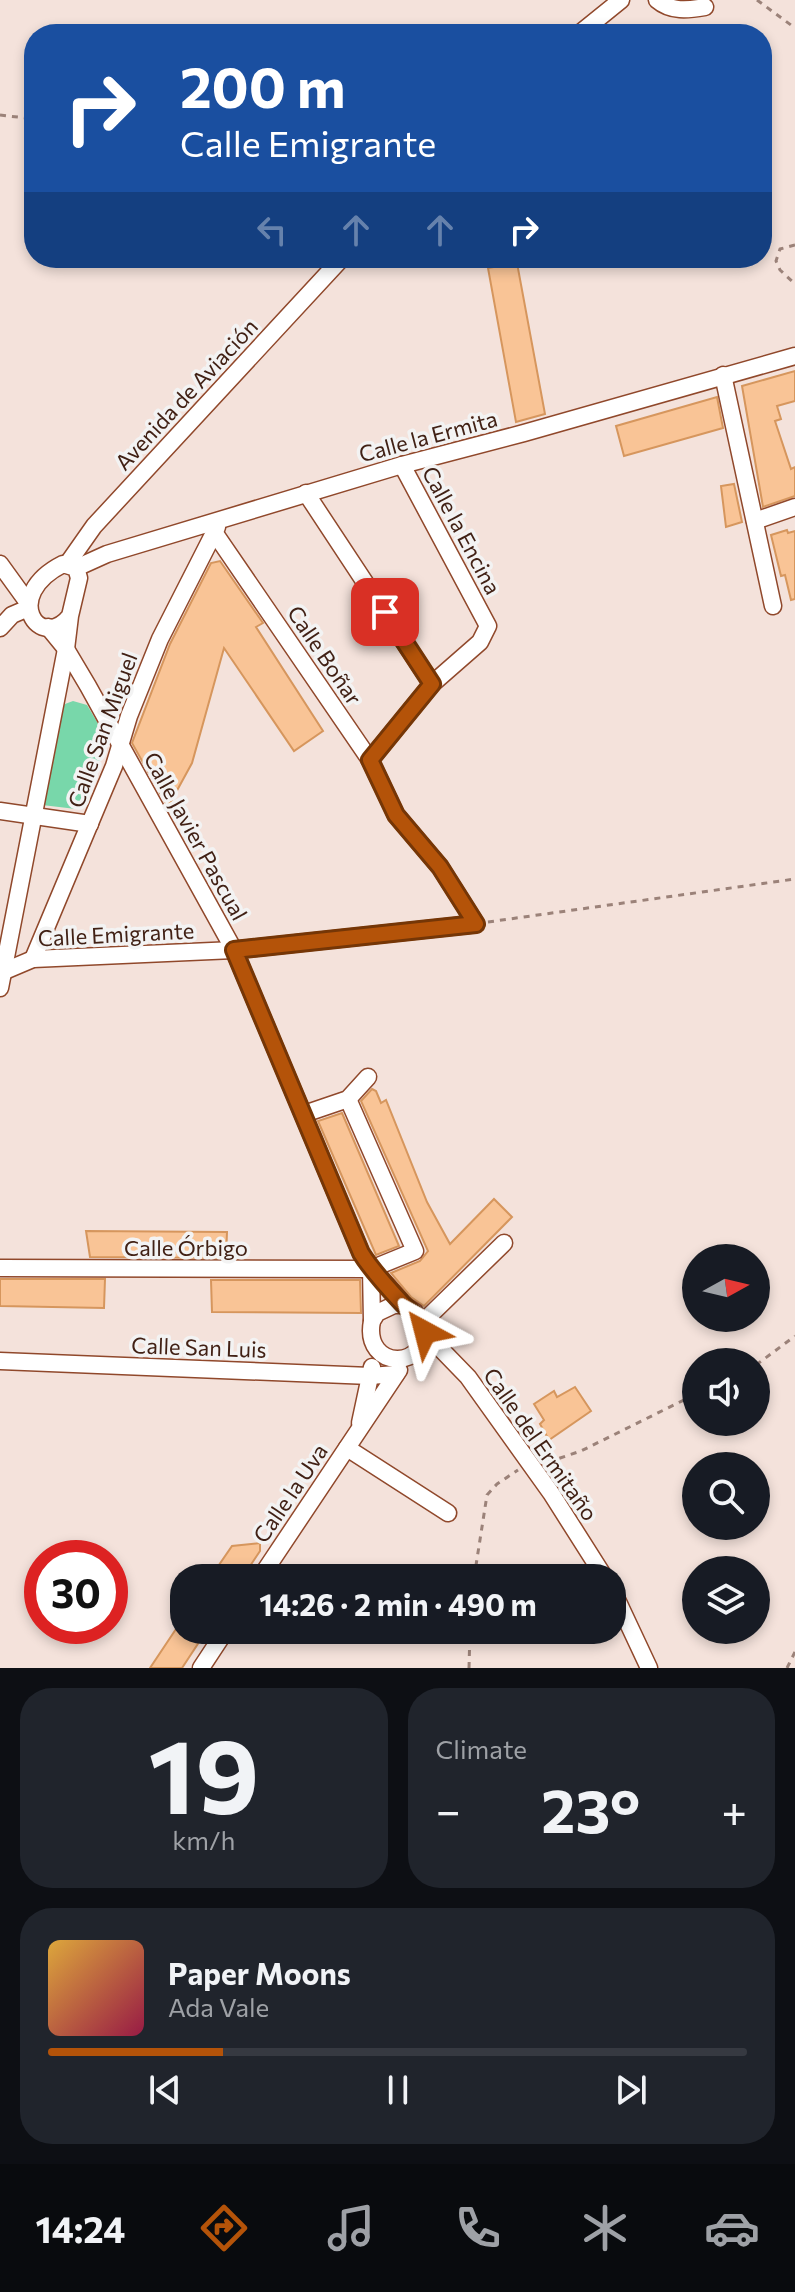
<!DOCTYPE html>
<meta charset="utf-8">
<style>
body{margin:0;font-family:Commissioner,sans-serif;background:#20242c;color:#f1f3f6;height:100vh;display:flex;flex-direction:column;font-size:30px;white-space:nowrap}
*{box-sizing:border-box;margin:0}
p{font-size:26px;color:#9ea1a6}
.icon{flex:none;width:44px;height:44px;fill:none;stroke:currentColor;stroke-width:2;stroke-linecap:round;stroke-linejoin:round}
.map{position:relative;height:1668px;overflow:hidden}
.panel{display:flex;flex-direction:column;gap:20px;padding:20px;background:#0d0f14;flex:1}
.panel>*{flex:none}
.hud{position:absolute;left:24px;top:24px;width:748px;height:244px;border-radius:32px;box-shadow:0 4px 12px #0003;background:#1a4fa0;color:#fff;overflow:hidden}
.needle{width:52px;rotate:82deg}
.fabs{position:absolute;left:682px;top:1244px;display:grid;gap:16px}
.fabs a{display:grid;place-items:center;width:88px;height:88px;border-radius:50%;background:#171b24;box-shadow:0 4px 12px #0003;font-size:40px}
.speed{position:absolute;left:24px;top:1540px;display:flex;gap:16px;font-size:40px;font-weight:700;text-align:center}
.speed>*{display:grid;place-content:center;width:104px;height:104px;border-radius:50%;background:#171b24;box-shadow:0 4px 12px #0003;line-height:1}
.speed .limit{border:12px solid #d22;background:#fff;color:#111}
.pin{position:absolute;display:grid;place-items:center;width:68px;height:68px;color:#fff;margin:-34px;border-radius:16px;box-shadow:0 4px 12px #0006}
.me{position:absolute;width:88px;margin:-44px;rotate:322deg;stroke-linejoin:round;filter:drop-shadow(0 0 6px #0008)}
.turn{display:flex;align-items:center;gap:28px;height:168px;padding:0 24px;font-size:36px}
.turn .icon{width:104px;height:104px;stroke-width:2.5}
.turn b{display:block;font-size:56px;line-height:68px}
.lanes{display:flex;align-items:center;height:76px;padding:0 24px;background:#0003;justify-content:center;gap:40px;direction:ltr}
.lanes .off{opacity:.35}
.big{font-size:60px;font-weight:700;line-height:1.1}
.panel .tile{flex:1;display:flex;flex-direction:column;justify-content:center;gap:12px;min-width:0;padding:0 28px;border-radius:32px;background:#20242c}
.panel .dial{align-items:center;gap:0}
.dial b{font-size:104px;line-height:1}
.song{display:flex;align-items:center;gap:24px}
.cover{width:96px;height:96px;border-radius:12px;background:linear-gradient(135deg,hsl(40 70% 55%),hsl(340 70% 35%))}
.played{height:8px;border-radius:4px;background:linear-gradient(90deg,#b45309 25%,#363941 25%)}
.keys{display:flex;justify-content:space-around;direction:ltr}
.heat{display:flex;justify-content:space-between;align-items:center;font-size:44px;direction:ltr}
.panel .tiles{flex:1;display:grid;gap:20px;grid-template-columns:1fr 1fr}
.tile:last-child{grid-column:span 2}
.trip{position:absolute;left:170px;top:1564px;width:456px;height:80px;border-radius:32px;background:#171b24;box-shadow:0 4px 12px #0003;font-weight:700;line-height:80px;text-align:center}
.tabs{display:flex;height:128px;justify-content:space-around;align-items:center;background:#090b0e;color:#9ea1a6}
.tabs .icon{width:56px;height:56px}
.tabs .on{color:#b45309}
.tabs b{font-size:36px;color:#f1f3f6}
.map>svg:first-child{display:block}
</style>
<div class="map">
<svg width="795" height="1668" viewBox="0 0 795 1668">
<rect width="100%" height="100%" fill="#f4e2db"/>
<!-- green -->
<path fill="#78d7aa" d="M73,701L87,705L109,742L76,809L42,805L60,711L65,704Z"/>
<!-- building -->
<g fill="#f9c496" stroke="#d6965d" stroke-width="2">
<path d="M517,263L545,414L516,422L488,268Z"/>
<path d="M795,371V401L777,406L781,419L775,421L791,469L795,467V496L763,507L742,386Z"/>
<path d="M717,397L723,428L624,456L616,426Z"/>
<path d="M734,484L742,522L726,527L721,486Z"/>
<path d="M787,530L788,533L795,531V599L791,600L785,575L781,576L771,535Z"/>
<path d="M220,561L263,623L256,627L323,731L294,751L224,648L192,763L168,807L132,743L170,644L211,563Z"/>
<path d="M372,1089L376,1091L381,1103L386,1100L427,1202L450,1244L494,1199L512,1217L424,1306L411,1297L391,1273L420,1261L428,1251L361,1101Z"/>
<path d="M342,1113L399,1246L376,1255L318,1121Z"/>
<path d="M86,1231L227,1232L226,1258L90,1257Z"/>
<path d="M0,1279H105L104,1308L0,1306Z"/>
<path d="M211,1280H360L361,1313L212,1312Z"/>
<path d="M575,1387L591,1411L549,1440L540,1424L544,1420L534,1404L554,1391L557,1397Z"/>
<path d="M260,1543V1551L242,1578H210L232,1546Z"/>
<path d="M184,1617V1630H207L182,1668H150Z"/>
</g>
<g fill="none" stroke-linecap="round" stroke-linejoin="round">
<defs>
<g id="minor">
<path d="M657,0C671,12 688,10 705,7"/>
<path d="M579,34L621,0"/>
<path d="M723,375L773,606"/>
<path d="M306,493L432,684"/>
<path d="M755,521L795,507"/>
<path d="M68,563L94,526L342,258"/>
<path d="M0,564L26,600"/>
<path d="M76,568L107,554L402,465L524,433L795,356"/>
<path d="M48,627L66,649L88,686L234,950L361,1253C373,1272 390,1287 404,1305"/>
<path d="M0,628L12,615L26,609"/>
<path d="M370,760L432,684L480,642L488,626L402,465"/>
<path d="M0,811L90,824"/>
<path d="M33,959L114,766L129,716L160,639L217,527"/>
<path d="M0,973L33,959L234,950L476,924L440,867L396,815L370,760L214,532"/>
<path d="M0,988L66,649L70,616L79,578L76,568L63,564C0,596 40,653 70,616"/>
<path d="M304,1114L348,1099L368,1077"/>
<path d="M0,1268L371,1269L415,1251L348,1099"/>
<path d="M371,1269L372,1321"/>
<path d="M423,1322C432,1372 362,1371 372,1321L377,1313L394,1305H404L415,1312L434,1342L468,1377L551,1493L605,1578"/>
<path d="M423,1322L504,1243"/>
<path d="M0,1361L370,1376L396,1374"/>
<path d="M360,1423L372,1367"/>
<path d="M347,1448L448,1513"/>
<path d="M260,1578L399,1370"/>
<path d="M612,1589L649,1668"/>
<path d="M201,1668L226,1630"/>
</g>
</defs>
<!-- minor casing -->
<use href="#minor" stroke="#90482b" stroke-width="19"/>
<!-- path -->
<g stroke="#9b8279" stroke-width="3" stroke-dasharray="6 6" stroke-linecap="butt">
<path d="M757,0L795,28"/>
<path d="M0,115L34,119"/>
<path d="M795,245L780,249L776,261L780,270L795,284"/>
<path d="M488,922L795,879"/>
<path d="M756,1365L795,1336"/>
<path d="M548,1462L581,1451L696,1394"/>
<path d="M474,1578L487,1495L497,1484L518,1470"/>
<path d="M469,1668L470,1630"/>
<path d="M787,1668L795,1652"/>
</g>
<!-- minor -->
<use href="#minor" stroke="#fff" stroke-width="16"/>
</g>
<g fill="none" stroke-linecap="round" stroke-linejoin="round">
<defs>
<path id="route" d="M385,612L432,684L370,760L396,815L440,867L476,924L234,950L361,1253C372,1271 388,1288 402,1303C412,1314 421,1315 425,1332"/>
</defs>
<!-- route casing -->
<use href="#route" stroke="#753606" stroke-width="20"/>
<!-- route -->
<use href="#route" stroke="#b45309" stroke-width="14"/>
</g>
<g text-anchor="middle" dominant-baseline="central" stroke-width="7" stroke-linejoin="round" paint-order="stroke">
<!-- street labels -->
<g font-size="22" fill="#412115" stroke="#f3f3f3">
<text transform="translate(186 394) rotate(-47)">Avenida de Aviación</text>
<text transform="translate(428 436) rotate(-15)">Calle la Ermita</text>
<text transform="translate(462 530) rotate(62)">Calle la Encina</text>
<text transform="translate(325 655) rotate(56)">Calle Boñar</text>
<text transform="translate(102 730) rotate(-70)">Calle San Miguel</text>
<text transform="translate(196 836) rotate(61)">Calle Javier Pascual</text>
<text transform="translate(116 934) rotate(-3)">Calle Emigrante</text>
<text x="186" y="1247">Calle Órbigo</text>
<text transform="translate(199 1347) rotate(2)">Calle San Luis</text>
<text transform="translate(541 1444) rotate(55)">Calle del Ermitaño</text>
<text transform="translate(290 1493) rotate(-56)">Calle la Uva</text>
</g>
</g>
</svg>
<div class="fabs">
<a><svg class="needle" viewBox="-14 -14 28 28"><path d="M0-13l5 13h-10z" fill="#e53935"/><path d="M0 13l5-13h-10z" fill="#9ea1a6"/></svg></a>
<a><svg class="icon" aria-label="sound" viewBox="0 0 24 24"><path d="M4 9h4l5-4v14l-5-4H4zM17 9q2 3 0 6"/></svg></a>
<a><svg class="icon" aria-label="search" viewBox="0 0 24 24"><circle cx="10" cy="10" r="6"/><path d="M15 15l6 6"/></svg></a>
<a><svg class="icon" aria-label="layers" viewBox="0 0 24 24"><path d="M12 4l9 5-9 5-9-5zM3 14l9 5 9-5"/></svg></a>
</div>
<div class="speed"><div class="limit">30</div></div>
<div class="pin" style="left:385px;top:612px;background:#d93025"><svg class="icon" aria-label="arrive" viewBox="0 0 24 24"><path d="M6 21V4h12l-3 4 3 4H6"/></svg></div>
<svg class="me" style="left:425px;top:1332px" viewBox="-20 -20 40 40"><path d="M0-17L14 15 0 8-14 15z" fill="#b45309" stroke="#fff" stroke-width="4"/></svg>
<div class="trip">14:26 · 2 min · 490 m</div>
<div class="hud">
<div class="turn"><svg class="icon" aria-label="right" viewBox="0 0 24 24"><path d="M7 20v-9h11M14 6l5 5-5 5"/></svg><div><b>200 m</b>Calle Emigrante</div></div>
<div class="lanes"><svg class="icon off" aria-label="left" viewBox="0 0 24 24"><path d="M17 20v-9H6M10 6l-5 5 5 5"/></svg><svg class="icon off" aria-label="ahead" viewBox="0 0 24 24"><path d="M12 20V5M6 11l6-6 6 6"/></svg><svg class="icon off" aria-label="ahead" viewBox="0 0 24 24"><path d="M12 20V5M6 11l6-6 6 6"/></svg><svg class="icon" aria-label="right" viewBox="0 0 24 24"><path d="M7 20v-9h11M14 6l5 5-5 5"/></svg></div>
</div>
</div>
<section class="panel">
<div class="tiles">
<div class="tile dial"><b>19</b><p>km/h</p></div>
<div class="tile"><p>Climate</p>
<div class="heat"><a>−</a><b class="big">23°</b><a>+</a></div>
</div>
<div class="tile">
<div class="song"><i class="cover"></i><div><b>Paper Moons</b><p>Ada Vale</p></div></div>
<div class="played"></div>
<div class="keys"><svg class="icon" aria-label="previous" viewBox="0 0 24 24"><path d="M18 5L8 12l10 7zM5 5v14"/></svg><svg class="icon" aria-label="pause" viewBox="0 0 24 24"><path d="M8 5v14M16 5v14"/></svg><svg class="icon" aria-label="next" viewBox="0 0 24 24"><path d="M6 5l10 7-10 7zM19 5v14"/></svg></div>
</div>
</div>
</section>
<nav class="tabs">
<b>14:24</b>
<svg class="icon on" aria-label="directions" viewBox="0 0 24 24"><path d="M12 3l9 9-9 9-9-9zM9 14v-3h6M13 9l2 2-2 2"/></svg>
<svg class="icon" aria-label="music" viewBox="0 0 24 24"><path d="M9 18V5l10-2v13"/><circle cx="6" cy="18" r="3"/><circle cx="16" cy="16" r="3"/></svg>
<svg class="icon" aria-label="phone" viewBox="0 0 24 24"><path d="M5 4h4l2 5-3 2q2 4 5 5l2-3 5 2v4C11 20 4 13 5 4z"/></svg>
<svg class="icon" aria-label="climate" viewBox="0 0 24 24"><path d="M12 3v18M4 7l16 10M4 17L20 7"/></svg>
<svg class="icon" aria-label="car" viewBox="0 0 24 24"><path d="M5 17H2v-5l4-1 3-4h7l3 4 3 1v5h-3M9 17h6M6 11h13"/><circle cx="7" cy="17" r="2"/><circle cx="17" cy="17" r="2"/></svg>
</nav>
